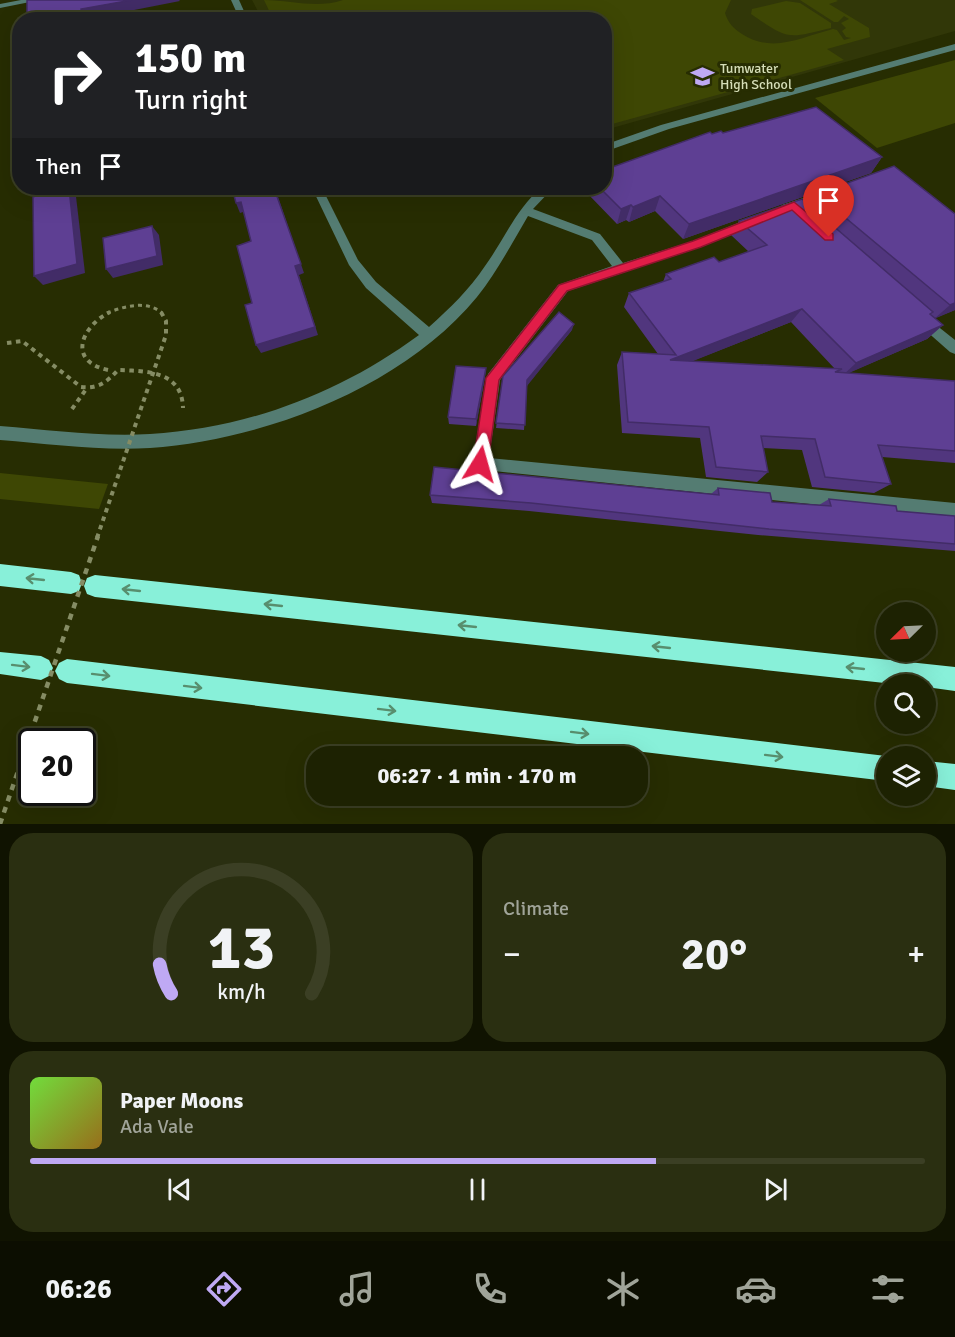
<!DOCTYPE html>
<meta charset="utf-8">
<style>
body{margin:0;font-family:Signika,sans-serif;background:#2a2f11;color:#f1f3f6;height:100vh;display:flex;flex-direction:column;font-size:22px;white-space:nowrap}
*{box-sizing:border-box;margin:0}
p{font-size:20px;color:#a0a499}
.icon{flex:none;width:33px;height:33px;fill:none;stroke:currentColor;stroke-width:2;stroke-linecap:round;stroke-linejoin:round}
.map{position:relative;height:824px;overflow:hidden}
.details{display:flex;flex-direction:column;gap:9px;padding:9px;background:#101301;flex:1}
.details>*{flex:none}
.top-card{position:absolute;left:12px;top:12px;width:600px;height:183px;border-radius:24px;box-shadow:0 6px 24px #0002,0 0 0 2px #3b3f24;background:#202124;color:#fff;overflow:hidden}
.needle{width:39px;rotate:246deg}
.tools{position:absolute;left:876px;top:602px;display:grid;gap:12px}
.tools a{display:grid;place-items:center;width:60px;height:60px;border-radius:50%;background:#1d2202;box-shadow:0 6px 24px #0002,0 0 0 2px #3b3f24;font-size:30px}
.speed{position:absolute;left:18px;top:728px;display:flex;gap:12px;font-size:30px;font-weight:700;text-align:center}
.speed>*{display:grid;place-content:center;width:78px;height:78px;border-radius:50%;background:#1d2202;box-shadow:0 6px 24px #0002,0 0 0 2px #3b3f24;line-height:1}
.speed .limit{border:3px solid #111;border-radius:9px;background:#fff;color:#111}
.pin{position:absolute;display:grid;place-items:center;width:51px;height:51px;color:#fff;margin:-62px -26px;border-radius:50% 50% 50% 0;rotate:-45deg;box-shadow:0 0 6px #0007}
.pin .icon{rotate:45deg}
.me{position:absolute;width:66px;margin:-33px;rotate:8deg;stroke-linejoin:round;filter:drop-shadow(0 0 4px #0008)}
.turn{display:flex;align-items:center;gap:21px;height:126px;padding:0 24px;font-size:27px}
.turn .icon{width:78px;height:78px;stroke-width:2.5}
.turn b{display:block;font-size:42px;line-height:51px}
.then{display:flex;align-items:center;height:57px;padding:0 24px;background:#0003;gap:12px;font-size:22px}
.big{font-size:45px;font-weight:700;line-height:1.1}
.details .widget{flex:1;display:flex;flex-direction:column;justify-content:center;gap:9px;min-width:0;padding:0 21px;border-radius:24px;background:#2a2f11}
.details .dial{align-items:center;gap:0}
.dial svg{height:156px;overflow:visible;fill:none;stroke:#3b3f24;stroke-width:7;stroke-linecap:round;text-anchor:middle}
.dial text{fill:#f1f3f6;stroke:none}
.song{display:flex;align-items:center;gap:18px}
.cover{width:72px;height:72px;border-radius:9px;background:linear-gradient(135deg,hsl(100 70% 55%),hsl(40 70% 35%))}
.played{height:6px;border-radius:3px;background:linear-gradient(90deg,#bfa9f4 70%,#3b3f24 70%)}
.keys{display:flex;justify-content:space-around;direction:ltr}
.heat{display:flex;justify-content:space-between;align-items:center;font-size:33px;direction:ltr}
.details .tiles{flex:1;display:grid;gap:9px;grid-template-columns:1fr 1fr}
.widget:last-child{grid-column:span 2}
.trip{position:absolute;left:306px;top:746px;width:342px;height:60px;border-radius:24px;background:#1d2202;box-shadow:0 6px 24px #0002,0 0 0 2px #3b3f24;font-weight:700;line-height:60px;text-align:center}
.dock{display:flex;height:96px;justify-content:space-around;align-items:center;background:#0c0e01;color:#a0a499}
.dock .icon{width:42px;height:42px}
.dock .on{color:#bfa9f4}
.dock b{font-size:27px;color:#f1f3f6}
.map>svg:first-child{display:block}
</style>
<div class="map">
<svg width="955" height="824" viewBox="0 0 955 824">
<rect width="100%" height="100%" fill="#272d02"/>
<!-- built -->
<path fill="#313708" d="M252,0H955V31L605,130L604,20L262,19Z"/>
<!-- green -->
<g fill="#3e4704">
<path d="M264,0C291,0 316,9 343,0H731L725,13C728,23 734,29 742,34C773,54 801,37 833,29L837,30L844,40L851,38L846,37L842,31L846,28L841,23L849,19L844,16L838,22H834L800,0H836L838,1L829,4L869,28L870,37L827,49L844,60L605,126L604,20L273,19Z"/>
<path d="M786,1L800,3L831,23V28C786,39 789,40 751,14L752,9Z"/>
<path d="M955,60V123L877,148L815,98Z"/>
<path d="M0,473L108,484L99,509L0,499Z"/>
</g>
<g fill="none" stroke-linecap="round" stroke-linejoin="round">
<!-- path -->
<g stroke="#858c64" stroke-width="4" stroke-dasharray="4.5 4.5" stroke-linecap="butt">
<path d="M7,343L22,341L81,387C98,389 107,382 118,370C147,371 182,371 183,408"/>
<path d="M72,409L87,388"/>
</g>
<!-- minor -->
<g fill="#547c72" fill-rule="evenodd">
<path d="M21,0H40L0,8V4Z"/>
<path d="M231,0H239L248,20H240Z"/>
<path d="M955,44V50L669,129L604,152V145L661,125Z"/>
<path d="M312,188H322L358,260L376,282L429,327C450,308 469,290 485,266C504,240 516,209 541,188H553L533,209L600,234L623,263L693,241L748,219H756V225L701,247L568,291L500,380L489,458L955,503V519L474,469L472,464L488,374L558,285L612,266L592,240L528,216C512,243 497,272 477,297C403,387 265,440 150,448C100,451 50,444 0,440V426C50,430 100,437 150,434C249,428 340,393 419,335L366,288L349,265Z"/>
<path d="M834,188L840,192L838,195L786,212L780,208L782,205Z"/>
<path d="M921,313L955,340V354L950,352L916,322L914,318L916,314Z"/>
</g>
<!-- highway -->
<g fill="#88f0d9" fill-rule="evenodd">
<path d="M0,564L71,572L79,575L82,583L79,591L71,594L0,586Z"/>
<path d="M95,575L955,667V691L926,687V684H894L95,597L87,594L84,586L87,578Z"/>
<path d="M0,652L41,656L49,660L53,668L49,676L41,680L0,674Z"/>
<path d="M67,659L886,756V781L67,683L59,679L55,671L59,663Z"/>
<path d="M926,761L955,764V790L926,786Z"/>
</g>
<!-- path-bridge-far2 -->
<path stroke="#858c64" stroke-width="3" stroke-dasharray="4 4" stroke-linecap="butt" d="M107,313C125,306 147,300 162,313"/>
<!-- path-bridge-far1 -->
<g stroke="#858c64" stroke-width="4" stroke-dasharray="4.5 4.5" stroke-linecap="butt">
<path d="M108,370C66,361 82,326 110,312"/>
<path d="M97,538L166,335V321L161,312"/>
</g>
<!-- path-bridge -->
<path stroke="#858c64" stroke-width="4.5" stroke-dasharray="6 6" stroke-linecap="butt" d="M0,824L98,536"/>
</g>
<!-- wall -->
<g fill="#51367e" fill-rule="evenodd">
<path d="M723,133L882,157L871,173L683,239L655,211L629,222L626,220L617,224L588,194L589,188H604L712,134Z"/>
<path d="M817,194L955,214V310L935,318L943,325L927,339L848,373L955,381V463L882,457L891,484L874,493L812,487L802,450L763,448L768,472L757,482L706,477L700,438L622,433L617,365L622,352L658,354L624,307L629,293L663,282L666,274L719,262L749,252L731,235L739,221L810,205ZM791,322L835,369L692,361Z"/>
<path d="M572,330L527,385L524,430L496,428L503,376Z"/>
<path d="M486,368L485,376L476,426L449,424L448,417Z"/>
<path d="M718,488L772,502L819,505L829,499L897,511L955,516V551L758,535L529,511L432,503L430,495L711,494Z"/>
</g>
<!-- shaded-wall -->
<g fill="#422c67">
<path d="M132,0H179L180,1L83,20L81,9Z"/>
<path d="M882,157L871,173L683,239L689,224Z"/>
<path d="M69,188H75L85,273L43,285L34,276Z"/>
<path d="M660,196L655,211L629,222L633,207Z"/>
<path d="M278,197L304,273L299,275L318,335L261,353L256,345Z"/>
<path d="M241,202L246,211L240,213L236,203Z"/>
<path d="M631,205L626,220L617,224L621,209Z"/>
<path d="M152,226L159,235L163,265L113,278L106,269Z"/>
<path d="M955,303V310L934,319L950,305Z"/>
<path d="M802,309L791,322L663,373L670,360Z"/>
<path d="M574,324L572,330L527,386V380Z"/>
<path d="M943,325L927,339L842,376L856,363Z"/>
<path d="M486,368L485,376L476,426V419Z"/>
</g>
<!-- building -->
<g fill="#5e3f93" stroke="#422c67" stroke-width="1.5">
<path d="M27,0H132L81,9L83,20H27Z"/>
<path d="M816,107L882,157L689,224L660,196L633,207L631,205L621,209L600,188H604V170L710,132L712,134L721,131L723,133Z"/>
<path d="M894,166L955,214V303L950,305L817,194Z"/>
<path d="M36,188H69L77,264L34,276L33,197L36,196Z"/>
<path d="M232,188H270L271,189L274,188L301,264L295,266L315,327L256,345L245,305L252,303L237,246L251,241L241,202L236,203Z"/>
<path d="M802,199L933,312L930,314L943,325L856,363L802,309L670,360L842,369L835,372L955,381V451L878,445L891,484L825,477L815,439L761,436L768,472L716,467L709,427L628,422L622,352L676,355L629,293L671,279L666,274L714,257L719,262L767,245L739,221Z"/>
<path d="M152,226L157,256L106,269L103,238Z"/>
<path d="M559,312L574,324L527,380L525,425L496,423L503,376Z"/>
<path d="M456,366L486,368L476,419L448,417Z"/>
<path d="M434,467L719,495L718,488L770,493L772,502L831,506L829,499L896,506L897,511L955,516V544L769,529L531,503L430,495Z"/>
</g>
<!-- one-way arrows -->
<defs><path id="oneway-shaft" d="M-6 0H5M1.5-3L5.5 0L1.5 3" fill="none" stroke-width="1.6" stroke-linecap="round" stroke-linejoin="round" transform="scale(1.5)"/></defs>
<g stroke="#588e6e">
<use href="#oneway-shaft" transform="translate(35 579) rotate(-174)"/>
<use href="#oneway-shaft" transform="translate(131 590) rotate(-174)"/>
<use href="#oneway-shaft" transform="translate(273 605) rotate(-174)"/>
<use href="#oneway-shaft" transform="translate(467 626) rotate(-174)"/>
<use href="#oneway-shaft" transform="translate(661 647) rotate(-174)"/>
<use href="#oneway-shaft" transform="translate(21 666) rotate(7)"/>
<use href="#oneway-shaft" transform="translate(855 668) rotate(-174)"/>
<use href="#oneway-shaft" transform="translate(101 675) rotate(7)"/>
<use href="#oneway-shaft" transform="translate(193 687) rotate(7)"/>
<use href="#oneway-shaft" transform="translate(387 710) rotate(7)"/>
<use href="#oneway-shaft" transform="translate(580 733) rotate(7)"/>
<use href="#oneway-shaft" transform="translate(774 756) rotate(7)"/>
</g>
<!-- route -->
<path fill="#e11d48" stroke="#92132f" stroke-width="1.5" d="M794,202L833,234V240H825L792,210L701,247L567,291L499,380L488,464L486,469L480,471L475,469L473,464L486,378L559,285L693,241Z"/>
<!-- icons -->
<defs>
<symbol id="school-bare" viewBox="-9 -9 18 18"><path d="M0-5L7-2L0 1L-7-2ZM-4 1L0 2.5L4 1V4Q0 6-4 4Z" fill="#bfa9f4" stroke="#272d02" stroke-width="2.5" paint-order="stroke"/></symbol>
</defs>
<g fill-rule="evenodd">
<use href="#school-bare" x="686" y="60" width="33" height="33"/>
</g>
<g text-anchor="middle" dominant-baseline="central" stroke-width="6" stroke-linejoin="round" paint-order="stroke">
<!-- far-poi labels -->
<g font-size="14" fill="#d6deb8" stroke="#272d02" text-anchor="start">
<text x="720" y="68">Tumwater<tspan x="720" dy="16">High School</tspan></text>
</g>
</g>
</svg>
<div class="tools">
<a><svg class="needle" viewBox="-14 -14 28 28"><path d="M0-13l5 13h-10z" fill="#e53935"/><path d="M0 13l5-13h-10z" fill="#a0a499"/></svg></a>
<a><svg class="icon" aria-label="search" viewBox="0 0 24 24"><circle cx="10" cy="10" r="6"/><path d="M15 15l6 6"/></svg></a>
<a><svg class="icon" aria-label="layers" viewBox="0 0 24 24"><path d="M12 4l9 5-9 5-9-5zM3 14l9 5 9-5"/></svg></a>
</div>
<div class="speed"><div class="limit">20</div></div>
<div class="pin" style="left:829px;top:237px;background:#d93025"><svg class="icon" aria-label="arrive" viewBox="0 0 24 24"><path d="M6 21V4h12l-3 4 3 4H6"/></svg></div>
<svg class="me" style="left:480px;top:464px" viewBox="-20 -20 40 40"><path d="M0-17L14 15 0 8-14 15z" fill="#e11d48" stroke="#fff" stroke-width="4"/></svg>
<div class="trip">06:27 · 1 min · 170 m</div>
<div class="top-card">
<div class="turn"><svg class="icon" aria-label="right" viewBox="0 0 24 24"><path d="M7 20v-9h11M14 6l5 5-5 5"/></svg><div><b>150 m</b>Turn right</div></div>
<div class="then">Then<svg class="icon" aria-label="arrive" viewBox="0 0 24 24"><path d="M6 21V4h12l-3 4 3 4H6"/></svg></div>
</div>
</div>
<section class="details">
<div class="tiles">
<div class="widget dial"><svg viewBox="0 0 100 80">
<path d="M14 69A42 42 0 1 1 86 69"/>
<path d="M14 69A42 42 0 0 1 8 54" stroke="#bfa9f4"/>
<text x="50" y="56" font-size="32" font-weight="700">13</text>
<text x="50" y="72" font-size="11">km/h</text>
</svg></div>
<div class="widget"><p>Climate</p>
<div class="heat"><a>−</a><b class="big">20°</b><a>+</a></div>
</div>
<div class="widget">
<div class="song"><i class="cover"></i><div><b>Paper Moons</b><p>Ada Vale</p></div></div>
<div class="played"></div>
<div class="keys"><svg class="icon" aria-label="previous" viewBox="0 0 24 24"><path d="M18 5L8 12l10 7zM5 5v14"/></svg><svg class="icon" aria-label="pause" viewBox="0 0 24 24"><path d="M8 5v14M16 5v14"/></svg><svg class="icon" aria-label="next" viewBox="0 0 24 24"><path d="M6 5l10 7-10 7zM19 5v14"/></svg></div>
</div>
</div>
</section>
<nav class="dock">
<b>06:26</b>
<svg class="icon on" aria-label="directions" viewBox="0 0 24 24"><path d="M12 3l9 9-9 9-9-9zM9 14v-3h6M13 9l2 2-2 2"/></svg>
<svg class="icon" aria-label="music" viewBox="0 0 24 24"><path d="M9 18V5l10-2v13"/><circle cx="6" cy="18" r="3"/><circle cx="16" cy="16" r="3"/></svg>
<svg class="icon" aria-label="phone" viewBox="0 0 24 24"><path d="M5 4h4l2 5-3 2q2 4 5 5l2-3 5 2v4C11 20 4 13 5 4z"/></svg>
<svg class="icon" aria-label="climate" viewBox="0 0 24 24"><path d="M12 3v18M4 7l16 10M4 17L20 7"/></svg>
<svg class="icon" aria-label="car" viewBox="0 0 24 24"><path d="M5 17H2v-5l4-1 3-4h7l3 4 3 1v5h-3M9 17h6M6 11h13"/><circle cx="7" cy="17" r="2"/><circle cx="17" cy="17" r="2"/></svg>
<svg class="icon" aria-label="filters" viewBox="0 0 24 24"><path d="M4 7h16M4 17h16"/><circle cx="9" cy="7" r="2"/><circle cx="15" cy="17" r="2"/></svg>
</nav>
